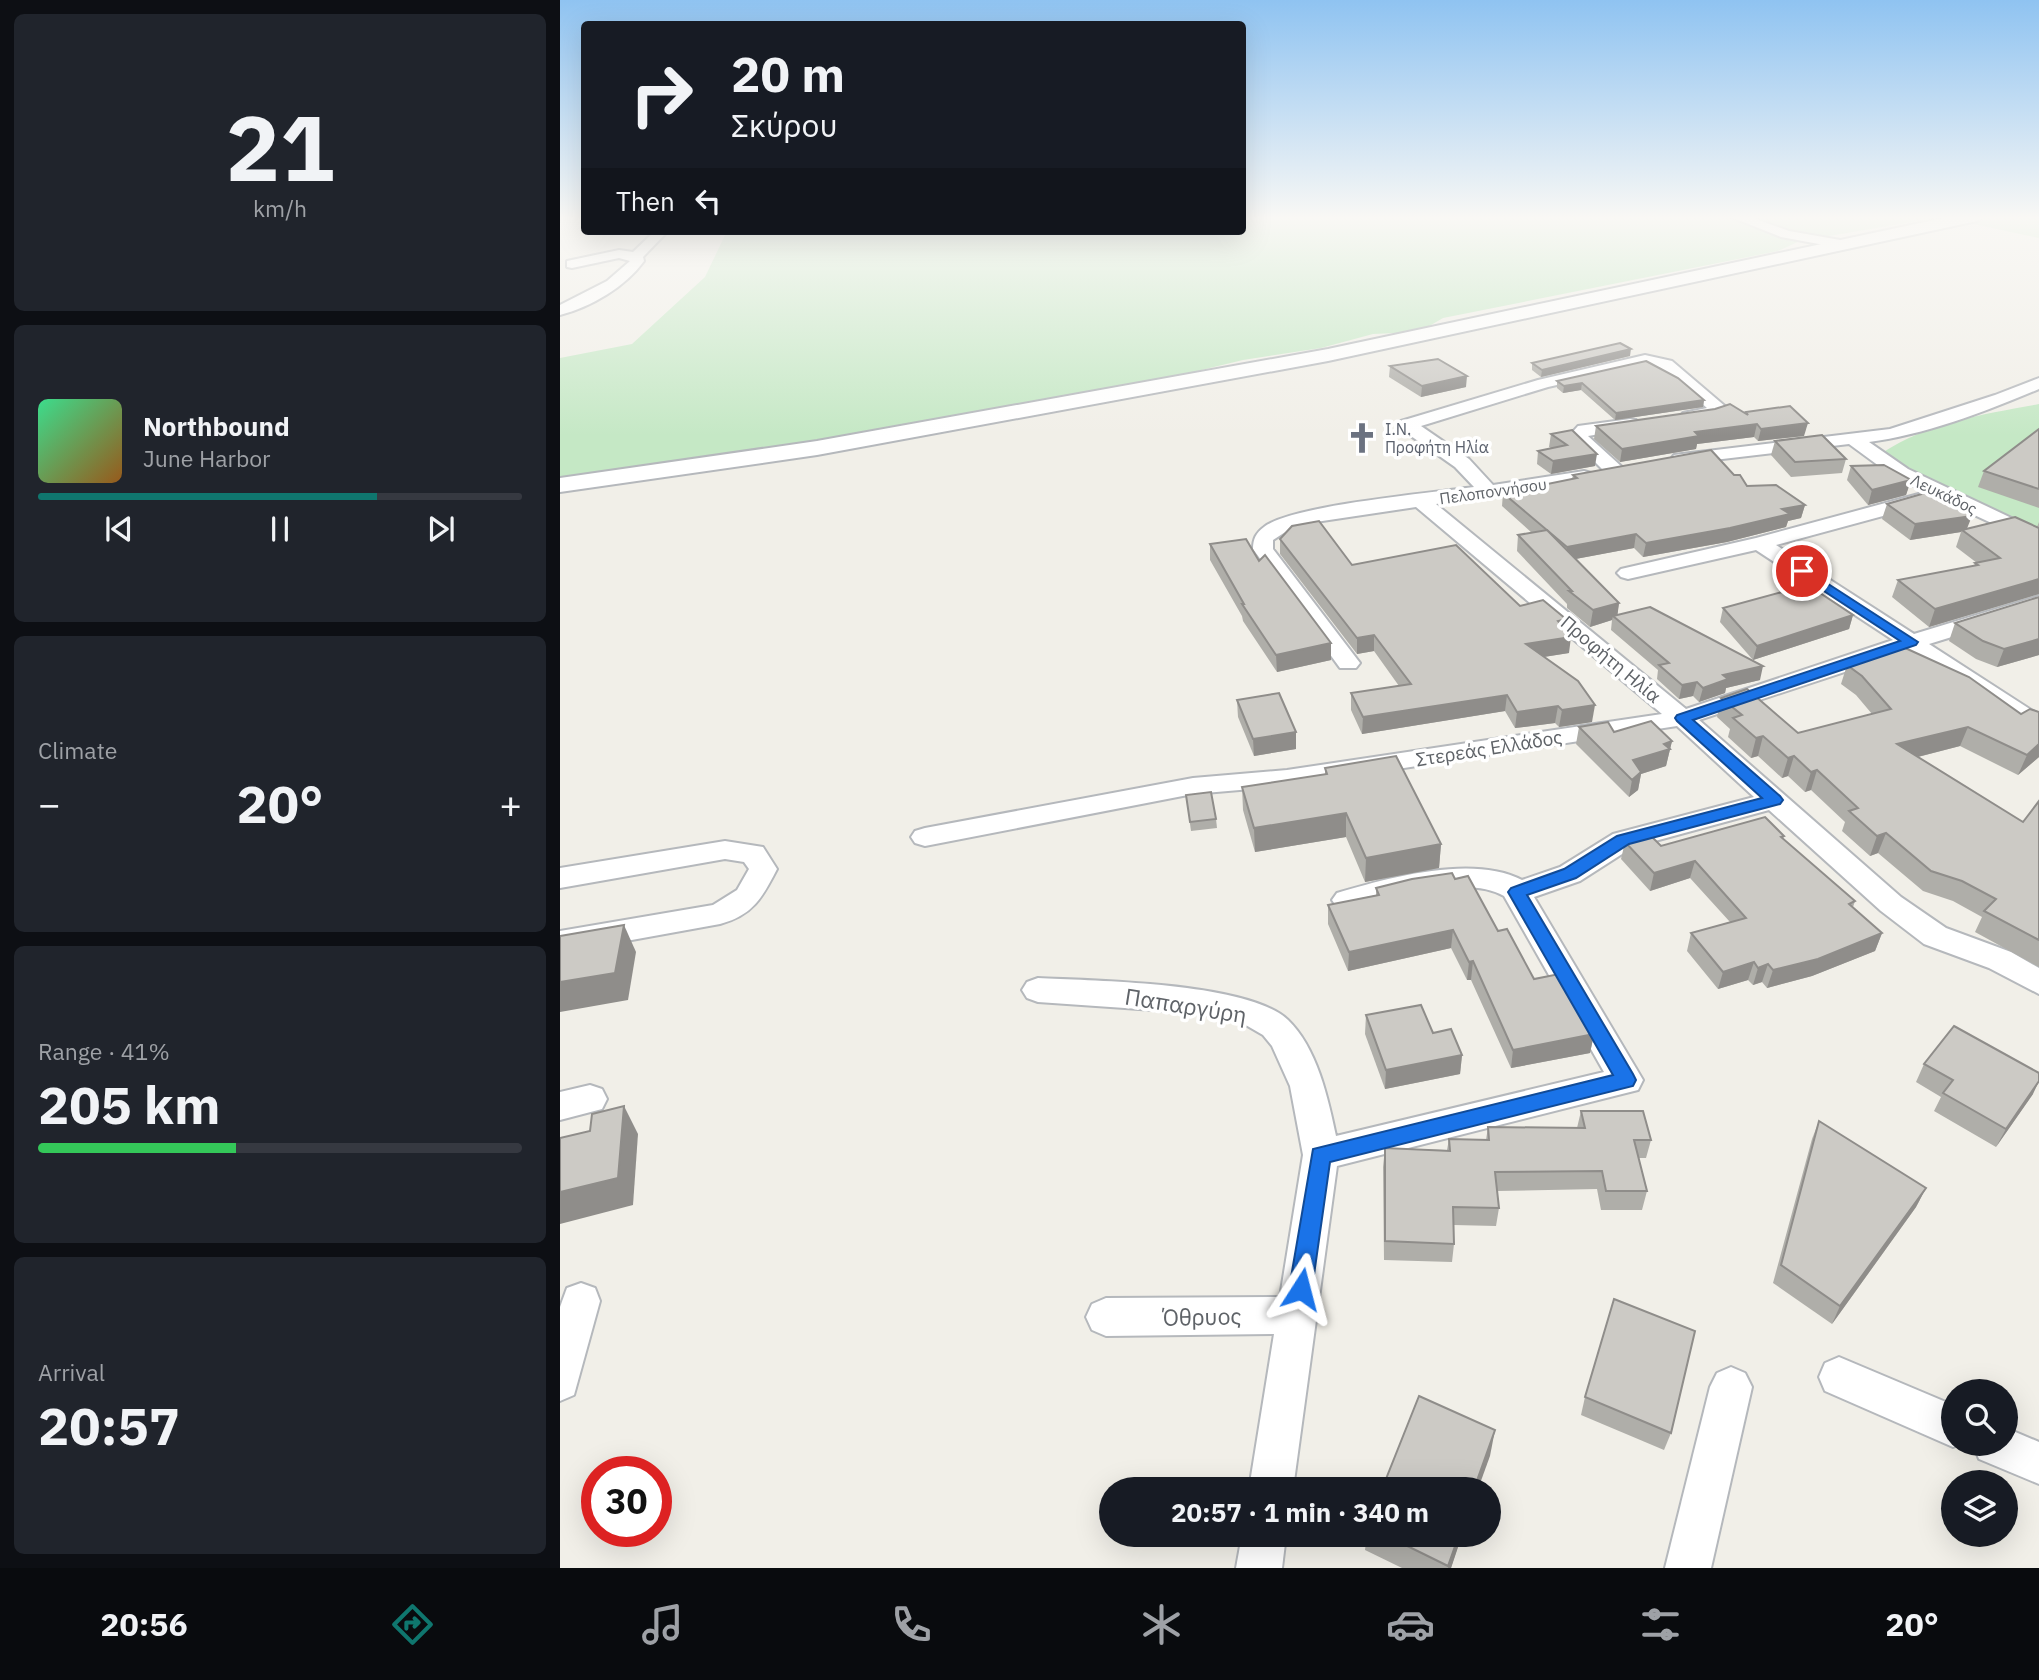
<!DOCTYPE html>
<meta charset="utf-8">
<style>
body{margin:0;font-family:"IBM Plex Sans",sans-serif;background:#20242c;color:#f1f3f6;height:100vh;display:flex;flex-direction:column;font-size:26px;white-space:nowrap}
*{box-sizing:border-box;margin:0}
p{font-size:23px;color:#9ea1a6}
.icon{flex:none;width:38px;height:38px;fill:none;stroke:currentColor;stroke-width:2;stroke-linecap:round;stroke-linejoin:round}
.map{position:relative;flex:1;overflow:hidden}
.side{display:flex;flex-direction:column;gap:14px;padding:14px;background:#0d0f14;width:560px}
.side>*{flex:none}
.guide{position:absolute;left:21px;top:21px;width:665px;height:214px;border-radius:7px;box-shadow:0 7px 28px #0002;background:#171b24;color:#f1f3f6;overflow:hidden}
.controls{position:absolute;left:1381px;top:1379px;display:grid;gap:14px}
.controls a{display:grid;place-items:center;width:77px;height:77px;border-radius:50%;background:#171b24;box-shadow:0 7px 28px #0002;font-size:35px}
.speed{position:absolute;left:21px;top:1456px;display:flex;gap:14px;font-size:35px;font-weight:700;text-align:center}
.speed>*{display:grid;place-content:center;width:91px;height:91px;border-radius:50%;background:#171b24;box-shadow:0 7px 28px #0002;line-height:1}
.speed .limit{border:10px solid #d22;background:#fff;color:#111}
.pin{position:absolute;display:grid;place-items:center;width:60px;height:60px;color:#fff;margin:-30px;border:4px solid #fff;border-radius:50%;box-shadow:0 2px 7px #0007}
.me{position:absolute;width:77px;margin:-38px;rotate:9deg;stroke-linejoin:round;filter:drop-shadow(0 0 5px #0008)}
.turn{display:flex;align-items:center;gap:24px;height:147px;padding:0 35px;font-size:32px}
.turn .icon{width:91px;height:91px;stroke-width:2.5}
.turn b{display:block;font-size:49px;line-height:60px}
.then{display:flex;align-items:center;height:66px;padding:0 35px;background:#0003;gap:14px;font-size:26px}
.big{font-size:52px;font-weight:700;line-height:1.1}
.side .tile{flex:1;display:flex;flex-direction:column;justify-content:center;gap:10px;min-width:0;padding:0 24px;border-radius:10px;background:#20242c}
.side .dial{align-items:center;gap:0}
.dial b{font-size:91px;line-height:1}
.song{display:flex;align-items:center;gap:21px}
.cover{width:84px;height:84px;border-radius:10px;background:linear-gradient(135deg,hsl(150 70% 55%),hsl(30 70% 35%))}
.played{height:7px;border-radius:4px;background:linear-gradient(90deg,#0f766e 70%,#363941 70%)}
.keys{display:flex;justify-content:space-around;direction:ltr}
.heat{display:flex;justify-content:space-between;align-items:center;font-size:38px;direction:ltr}
.charge{height:10px;border-radius:5px;background:linear-gradient(90deg,#34c759 41%,#363941 0)}
.trip{position:absolute;left:539px;top:1477px;width:402px;height:70px;border-radius:35px;background:#171b24;box-shadow:0 7px 28px #0002;font-weight:700;line-height:70px;text-align:center}
.tabs{display:flex;height:112px;justify-content:space-around;align-items:center;background:#090b0e;color:#9ea1a6}
.tabs .icon{width:49px;height:49px}
.tabs .selected{color:#0f766e}
.tabs b{font-size:32px;color:#f1f3f6}
main{display:flex;flex:1;min-height:0}
.map>svg:first-child{display:block}
</style>
<main>
<section class="side">
<div class="tile dial"><b>21</b><p>km/h</p></div>
<div class="tile">
<div class="song"><i class="cover"></i><div><b>Northbound</b><p>June Harbor</p></div></div>
<div class="played"></div>
<div class="keys"><svg class="icon" aria-label="previous" viewBox="0 0 24 24"><path d="M18 5L8 12l10 7zM5 5v14"/></svg><svg class="icon" aria-label="pause" viewBox="0 0 24 24"><path d="M8 5v14M16 5v14"/></svg><svg class="icon" aria-label="next" viewBox="0 0 24 24"><path d="M6 5l10 7-10 7zM19 5v14"/></svg></div>
</div>
<div class="tile"><p>Climate</p>
<div class="heat"><a>−</a><b class="big">20°</b><a>+</a></div>
</div>
<div class="tile"><p>Range · 41%</p><b class="big">205 km</b><div class="charge"></div></div>
<div class="tile"><p>Arrival</p><b class="big">20:57</b></div>
</section>
<div class="map">
<svg width="1479" height="1568" viewBox="0 0 1479 1568">
<rect width="100%" height="100%" fill="#f1efe8"/>
<!-- green -->
<g fill="#c5e8c5">
<path d="M683,216H1479V238L1381,217L1240,241L1218,251L883,318L859,332L813,334L761,348L683,360L629,373L462,404L212,448L0,478V358L72,344L145,277L167,231H682Z"/>
<path d="M1479,404V533L1414,504L1322,453C1369,422 1425,414 1479,404Z"/>
</g>
<g fill="none" stroke-linecap="round" stroke-linejoin="round">
<defs>
<g id="minor">
<path d="M1168,216H1187L1229,231L1286,241L1293,245L1286,249L1221,237Z"/>
<path d="M95,231H108L83,257L84,261C65,287 31,307 0,315V305L47,281L70,261L59,258L12,268L7,267V261L59,250L73,252Z"/>
<path d="M1085,355L1112,361L1166,407L1169,411L1166,415L1129,422L1123,421L1120,417L1123,413L1147,408L1101,368L1085,365L988,387L861,426L909,459L933,485L1024,471L1031,473L1033,477L1024,483L876,504L1126,709L1333,640L1196,550L1068,579L1061,577L1057,573L1061,569L1196,538L1366,492L1334,477L1289,444L1120,464L1111,459L1114,455L1330,429L1435,395L1479,378V389C1427,411 1365,435 1309,442L1348,469L1479,531V545L1382,500L1216,545L1354,634L1479,596V610L1369,644L1479,715V733L1470,731L1348,651L1139,720L1341,897L1386,928L1451,952L1479,968V994L1429,968L1364,944L1321,911L1209,810L1073,847L1020,881L974,897L1083,1080L1078,1090L1066,1093L777,1166L733,1489H689L714,1334L546,1336L532,1330L526,1317L532,1304L546,1298L720,1297L743,1155L730,1086L712,1046L703,1035L684,1024L637,1013L478,1002L467,998L462,990L467,982L478,978C534,981 688,982 728,1020C757,1048 768,1098 776,1136L1044,1072L944,896C910,877 856,894 820,902C805,906 791,911 777,907L772,900L777,893C827,878 913,854 962,880L1000,867L1053,834L1194,797L1117,726L727,786L633,794L365,846L355,843L351,837L355,831L365,828L633,778L727,770L1102,714L856,507L749,523L733,527L713,540V549L800,663L796,668H780L693,549C693,539 696,533 704,527C732,505 872,493 914,487L895,467L841,429L838,425L841,421L978,380Z"/>
<path d="M1070,419L1076,420L1079,424L1076,428L1028,436L1062,467L1064,471L1062,475H1048L1009,436L1018,426Z"/>
<path d="M165,841L203,847L217,869C202,898 193,915 160,924L0,953V931L153,905L177,890L189,869L184,862L165,859L0,888V868Z"/>
<path d="M30,1085L42,1089L47,1099L42,1109L0,1120V1092Z"/>
<path d="M21,1283L35,1288L40,1301L14,1395L0,1401V1307L7,1288Z"/>
<path d="M1279,1357L1393,1405V1444H1401L1393,1447L1265,1391L1259,1377L1265,1363Z"/>
<path d="M1171,1367L1185,1373L1192,1387L1151,1568H1105L1150,1387L1157,1373Z"/>
<path d="M1446,1428L1479,1442V1484L1419,1459L1413,1444H1446Z"/>
<path d="M682,1535H726L722,1568H676Z"/>
</g>
<path id="tertiary" d="M1393,216H1425L1417,221L768,361L257,455L0,492V478L257,441L768,349Z"/>
</defs>
<!-- minor casing -->
<use href="#minor" stroke="#b5b8bc" stroke-width="4"/>
<!-- tertiary casing -->
<use href="#tertiary" stroke="#b5b8bc" stroke-width="4"/>
<!-- minor -->
<use href="#minor" fill="#fff" fill-rule="evenodd"/>
<!-- tertiary -->
<use href="#tertiary" fill="#fff" fill-rule="evenodd"/>
</g>
<!-- wall -->
<g fill="#afaea9">
<path d="M1070,356L981,377L972,370V363Z"/>
<path d="M1086,361L1144,400L1143,407L1055,420L1021,390L1003,393L997,388V381Z"/>
<path d="M830,366L906,387L861,397L829,377Z"/>
<path d="M1185,414L1244,436L1198,441L1194,437L1137,444L1136,449L1060,462L1034,439L1036,426Z"/>
<path d="M1479,429V508L1418,487L1424,471Z"/>
<path d="M1012,430L1035,466L991,474L977,464L978,451L991,448L989,447L991,434Z"/>
<path d="M1215,441L1286,459L1282,473L1231,477L1211,455Z"/>
<path d="M1291,466L1351,480L1346,495L1308,505L1287,480Z"/>
<path d="M1013,475H1174L1187,486L1245,505L1241,518L1228,521L1226,527L1167,542L1083,557L1074,548L1015,559L1059,603L1057,615L1200,680L1166,688L1165,693L1139,702L1133,696L1119,699L1097,679L1098,670L1051,630L1052,620L1030,627L1007,608V604L957,551L958,535L972,533L942,506L943,493L1012,479Z"/>
<path d="M1327,504L1407,528L1477,527L1479,522V594L1369,627L1332,597L1338,580L1414,566L1415,563H1417L1396,547L1401,532L1350,540L1322,519Z"/>
<path d="M720,539L792,565L960,606L1004,628L1009,653L984,657L1032,722L999,727L995,723L955,728L945,711L802,734L791,710V693L839,686L814,651L797,654L720,554Z"/>
<path d="M650,544L699,561L771,643V660L717,672L683,621L682,616L650,560Z"/>
<path d="M1479,597V655L1437,667L1416,659L1389,641L1395,623Z"/>
<path d="M1163,608L1293,615L1289,629L1193,660L1160,622Z"/>
<path d="M1287,665L1479,757L1458,775L1400,746L1358,757L1463,822L1479,801V967L1415,932L1422,917L1393,901L1363,891L1318,853L1310,856L1282,831L1285,822L1251,790L1245,792L1228,776L1222,778L1198,756L1191,758L1168,737L1170,729L1157,717L1161,698L1238,733L1312,714L1296,695L1281,684Z"/>
<path d="M677,700L736,749L694,756L678,717Z"/>
<path d="M1019,727L1112,741L1106,766L1081,774L1078,790L1069,797L1016,744Z"/>
<path d="M765,768L881,844L879,868L805,882L786,837L695,852L683,810L682,787L765,775Z"/>
<path d="M626,795L656,819L657,828L631,831Z"/>
<path d="M1224,836L1223,839L1295,901L1293,907L1322,933L1315,951L1252,976L1207,988L1202,982L1193,985L1188,980L1158,989L1127,951L1131,933L1170,922L1130,878L1090,891L1061,859L1065,842L1101,846Z"/>
<path d="M895,879L938,931L974,979L1034,1034L1030,1053L951,1068L911,980H907L891,948L788,971L768,924V905L816,895V888Z"/>
<path d="M806,1015L873,1033L902,1055L900,1074L825,1089L805,1034Z"/>
<path d="M1364,1064L1473,1094L1436,1147L1374,1111L1381,1097L1356,1082Z"/>
<path d="M1021,1111L1091,1140L1086,1158H1079L1087,1191L1082,1210H1041L1037,1189L937,1191L939,1208L936,1226L894,1225V1244L892,1262L824,1260L823,1167L825,1148L887,1150L889,1139L926,1140L928,1127L1017,1128Z"/>
<path d="M1259,1121L1366,1188L1356,1207L1272,1324L1213,1283L1252,1139Z"/>
<path d="M1025,1397L1111,1433L1104,1450L1021,1415Z"/>
<path d="M807,1535H902L891,1568H842L805,1550Z"/>
</g>
<!-- shaded-wall -->
<g fill="#8f8d8a">
<path d="M1071,349L1070,356L981,377L982,370Z"/>
<path d="M907,376L906,387L861,397L862,386Z"/>
<path d="M1022,383L1021,390L1003,393L1004,386Z"/>
<path d="M1144,400L1143,407L1055,420L1056,413Z"/>
<path d="M1248,423L1244,436L1198,441L1201,429Z"/>
<path d="M1197,424L1194,437L1137,444L1136,449L1060,462L1062,449L1135,432Z"/>
<path d="M1037,454L1035,466L991,474L993,461Z"/>
<path d="M1351,480L1346,495L1308,505L1312,490Z"/>
<path d="M1245,505L1241,518L1228,521L1226,527L1167,542L1083,557L1086,543L1222,509Z"/>
<path d="M1412,516L1406,531L1402,530L1401,532L1350,540L1355,524Z"/>
<path d="M1076,534L1074,548L1005,561L1007,547Z"/>
<path d="M1479,579V594L1369,627L1375,609Z"/>
<path d="M1059,603L1057,619L1053,616L1052,620L1030,627L1033,610Z"/>
<path d="M1293,615L1289,629L1193,660L1197,646Z"/>
<path d="M1006,619L1003,634L998,621Z"/>
<path d="M814,635V651L797,654V638Z"/>
<path d="M1011,637L1009,653L964,660L966,644Z"/>
<path d="M1479,639V655L1437,667L1444,649Z"/>
<path d="M771,643V660L717,672L716,655Z"/>
<path d="M1203,666L1200,680L1166,688L1165,693L1139,702L1143,688L1163,675Z"/>
<path d="M1137,682L1133,696L1119,699L1122,685Z"/>
<path d="M947,695L945,711L802,734L803,717Z"/>
<path d="M1035,705L1032,722L999,727L1002,710Z"/>
<path d="M998,706L995,723L955,728L957,712Z"/>
<path d="M1408,727L1400,746L1330,764L1337,744Z"/>
<path d="M736,732V749L694,756L693,739Z"/>
<path d="M1203,736L1198,756L1191,758L1196,738Z"/>
<path d="M1112,741L1106,766L1081,774L1078,790L1069,797L1072,780L1073,760L1104,744Z"/>
<path d="M1479,744V757L1458,775L1467,755Z"/>
<path d="M1234,756L1228,776L1222,778L1228,758Z"/>
<path d="M1257,770L1251,790L1245,792L1251,772Z"/>
<path d="M786,813V837L695,852L694,828Z"/>
<path d="M1326,833L1318,853L1310,856L1317,836Z"/>
<path d="M881,844L879,868L805,882L806,858Z"/>
<path d="M1135,861L1130,878L1090,891L1094,873Z"/>
<path d="M64,925L76,952L68,1000L0,1012V982Z"/>
<path d="M893,930L891,948L788,971L789,952Z"/>
<path d="M1322,933L1315,951L1252,976L1207,988L1213,970Z"/>
<path d="M913,961L911,980H907L909,962Z"/>
<path d="M1194,962L1188,980L1158,989L1163,972Z"/>
<path d="M1208,964L1202,982L1193,985L1198,968Z"/>
<path d="M1034,1034L1030,1053L951,1068L953,1050Z"/>
<path d="M902,1055L900,1074L825,1089L826,1070Z"/>
<path d="M1479,1081L1473,1094L1436,1147L1446,1129Z"/>
<path d="M64,1106L78,1134L73,1205L0,1224V1192Z"/>
<path d="M1366,1188L1356,1207L1272,1324L1280,1306Z"/>
<path d="M935,1430L930,1456L918,1489H914Z"/>
<path d="M899,1535H902L891,1568H888Z"/>
</g>
<!-- building -->
<g fill="#cccac5" stroke="#8f8d8a" stroke-width="2">
<path d="M1060,343L1071,349L982,370L972,363Z"/>
<path d="M878,359L907,376L862,386L830,366Z"/>
<path d="M1086,361L1118,378L1144,400L1056,413L1022,383L1004,386L997,381Z"/>
<path d="M1170,404L1188,415L1186,412L1230,406L1248,423L1201,429L1197,424L1135,432L1139,436L1062,449L1036,426L1155,409Z"/>
<path d="M1479,429V489L1424,471Z"/>
<path d="M1012,430L1037,454L993,461L978,451L1007,445L991,434Z"/>
<path d="M1262,435L1286,459L1235,462L1215,441Z"/>
<path d="M1151,450L1174,475H1180L1187,486L1216,485L1245,505L1222,509L1230,514L1170,528L1086,543L1076,534L1007,547L943,493L1017,478L1013,475Z"/>
<path d="M1324,465L1351,480L1312,490L1291,466Z"/>
<path d="M1372,491L1382,495L1412,516L1355,524L1327,504Z"/>
<path d="M1455,517L1479,528V579L1375,609L1338,580L1418,565L1415,563L1440,558L1402,530Z"/>
<path d="M759,521L792,565L896,545L960,606L983,600L1006,619L998,621L1011,637L966,644L1018,681L1035,705L1002,710L998,706L957,712L947,695L803,717L791,693L851,684L814,635L797,638L720,539L732,526Z"/>
<path d="M987,530L1059,603L1033,610L1009,591H1012L958,535Z"/>
<path d="M686,539L699,561L705,555L771,643L716,655L682,604H684L650,544Z"/>
<path d="M1248,585L1293,615L1197,646L1163,608Z"/>
<path d="M1479,597V639L1444,649L1423,641L1395,623Z"/>
<path d="M1090,607L1203,666L1163,675L1168,679L1143,688L1137,682L1122,685L1099,665L1109,663L1053,616Z"/>
<path d="M1343,647L1409,677L1461,714L1470,709L1479,712V744L1467,755L1408,727L1337,744L1463,822L1479,801V940L1424,911L1436,899L1402,881L1371,871L1326,833L1317,836L1289,811L1298,808L1257,770L1251,772L1234,756L1228,758L1203,736L1196,738L1173,718L1182,715L1161,698L1187,689L1238,733L1331,709L1302,676L1287,665Z"/>
<path d="M719,693L736,732L693,739L677,700Z"/>
<path d="M1091,721L1112,741L1104,744L1110,749L1073,760L1081,772L1072,780L1019,727L1048,722L1054,732Z"/>
<path d="M836,756L881,844L806,858L786,813L694,828L682,787L767,774L765,768Z"/>
<path d="M651,792L656,819L630,822L626,795Z"/>
<path d="M1205,817L1224,836L1221,837L1295,901L1289,904L1322,933L1258,959L1213,970L1208,964L1198,968L1194,962L1163,972L1131,933L1186,918L1135,861L1094,873L1065,842L1089,834L1101,846Z"/>
<path d="M892,873L895,879L908,876L938,931L947,929L974,979L999,974L1034,1034L953,1050L913,961L909,962L893,930L789,952L768,905L819,895L816,888L852,879Z"/>
<path d="M64,925L55,973L0,982V936Z"/>
<path d="M861,1005L873,1033L891,1029L902,1055L826,1070L806,1015Z"/>
<path d="M1394,1026L1479,1073V1081L1446,1129L1383,1093L1393,1080L1364,1064Z"/>
<path d="M64,1106L58,1178L0,1192V1138L30,1131L32,1114Z"/>
<path d="M1021,1111H1083L1091,1140H1074L1087,1191H1046L1042,1171L935,1172L939,1208L893,1207L894,1244L825,1241V1148L890,1151L889,1139L929,1140L928,1127L1025,1128Z"/>
<path d="M1259,1121L1366,1188L1280,1306L1221,1265Z"/>
<path d="M1054,1299L1135,1331L1111,1433L1025,1397Z"/>
<path d="M859,1396L935,1430L914,1489H822Z"/>
<path d="M825,1535H899L888,1566Z"/>
</g>
<!-- sky -->
<linearGradient id="sky" x2="0" y2="1"><stop stop-color="#8fc3f1"/><stop offset="0.5" stop-color="#f9f8f5"/><stop offset="1" stop-color="#f9f8f5" stop-opacity="0"/></linearGradient>
<rect width="1479" height="436" fill="url(#sky)"/>
<!-- route -->
<path fill="#1a73e8" stroke="#114b97" stroke-width="2" d="M1242,567L1358,642L1356,645L1133,720L1220,796L1223,800L1220,804L1069,844L1016,878L967,895L1073,1074L1076,1080L1073,1086L770,1162L752,1289L749,1296L741,1299L732,1296L729,1289L753,1149L1053,1075L948,892L951,888L1004,869L1057,836L1202,798L1117,721L1115,718L1117,715L1340,641L1238,574L1236,571Z"/>
<!-- icons -->
<defs>
<symbol id="church-bare" viewBox="-9 -9 18 18"><path d="M-1.2-6h2.4v3.5h3.3v2.4h-3.3V6h-2.4V-.1h-3.3v-2.4h3.3Z" fill="#6b7280" stroke="#fff" stroke-width="2.5" paint-order="stroke"/></symbol>
</defs>
<g fill-rule="evenodd">
<use href="#church-bare" x="780" y="416" width="44" height="44"/>
</g>
<g text-anchor="middle" dominant-baseline="central" stroke-width="7" stroke-linejoin="round" paint-order="stroke">
<!-- far-worship labels -->
<g font-size="16" fill="#5b616d" stroke="#fff" text-anchor="start">
<text x="825" y="429">Ι.Ν.<tspan x="825" dy="18">Προφήτη Ηλία</tspan></text>
</g>
<!-- far-street labels -->
<g font-size="16" fill="#5f6368" stroke="#fff">
<text transform="translate(933 491) rotate(-8)">Πελοποννήσου</text>
<text transform="translate(1384 494) rotate(26)">Λευκάδος</text>
</g>
<!-- street labels -->
<g font-size="19" fill="#5f6368" stroke="#fff">
<text transform="translate(1051 659) rotate(40)">Προφήτη Ηλία</text>
<text transform="translate(929 748) rotate(-9)">Στερεάς Ελλάδος</text>
</g>
<!-- near-street labels -->
<g font-size="23" fill="#5f6368" stroke="#fff">
<text transform="translate(626 1005) rotate(9)">Παπαργύρη</text>
<text transform="translate(642 1316) rotate(-1)">Όθρυος</text>
</g>
</g>
</svg>
<div class="controls">
<a><svg class="icon" aria-label="search" viewBox="0 0 24 24"><circle cx="10" cy="10" r="6"/><path d="M15 15l6 6"/></svg></a>
<a><svg class="icon" aria-label="layers" viewBox="0 0 24 24"><path d="M12 4l9 5-9 5-9-5zM3 14l9 5 9-5"/></svg></a>
</div>
<div class="speed"><div class="limit">30</div></div>
<div class="pin" style="left:1242px;top:571px;background:#d93025"><svg class="icon" aria-label="arrive" viewBox="0 0 24 24"><path d="M6 21V4h12l-3 4 3 4H6"/></svg></div>
<svg class="me" style="left:741px;top:1289px" viewBox="-20 -20 40 40"><path d="M0-17L14 15 0 8-14 15z" fill="#1a73e8" stroke="#fff" stroke-width="4"/></svg>
<div class="trip">20:57 · 1 min · 340 m</div>
<div class="guide">
<div class="turn"><svg class="icon" aria-label="right" viewBox="0 0 24 24"><path d="M7 20v-9h11M14 6l5 5-5 5"/></svg><div><b>20 m</b>Σκύρου</div></div>
<div class="then">Then<svg class="icon" aria-label="left" viewBox="0 0 24 24"><path d="M17 20v-9H6M10 6l-5 5 5 5"/></svg></div>
</div>
</div>
</main>
<nav class="tabs">
<b>20:56</b>
<svg class="icon selected" aria-label="directions" viewBox="0 0 24 24"><path d="M12 3l9 9-9 9-9-9zM9 14v-3h6M13 9l2 2-2 2"/></svg>
<svg class="icon" aria-label="music" viewBox="0 0 24 24"><path d="M9 18V5l10-2v13"/><circle cx="6" cy="18" r="3"/><circle cx="16" cy="16" r="3"/></svg>
<svg class="icon" aria-label="phone" viewBox="0 0 24 24"><path d="M5 4h4l2 5-3 2q2 4 5 5l2-3 5 2v4C11 20 4 13 5 4z"/></svg>
<svg class="icon" aria-label="climate" viewBox="0 0 24 24"><path d="M12 3v18M4 7l16 10M4 17L20 7"/></svg>
<svg class="icon" aria-label="car" viewBox="0 0 24 24"><path d="M5 17H2v-5l4-1 3-4h7l3 4 3 1v5h-3M9 17h6M6 11h13"/><circle cx="7" cy="17" r="2"/><circle cx="17" cy="17" r="2"/></svg>
<svg class="icon" aria-label="filters" viewBox="0 0 24 24"><path d="M4 7h16M4 17h16"/><circle cx="9" cy="7" r="2"/><circle cx="15" cy="17" r="2"/></svg>
<b>20°</b>
</nav>
